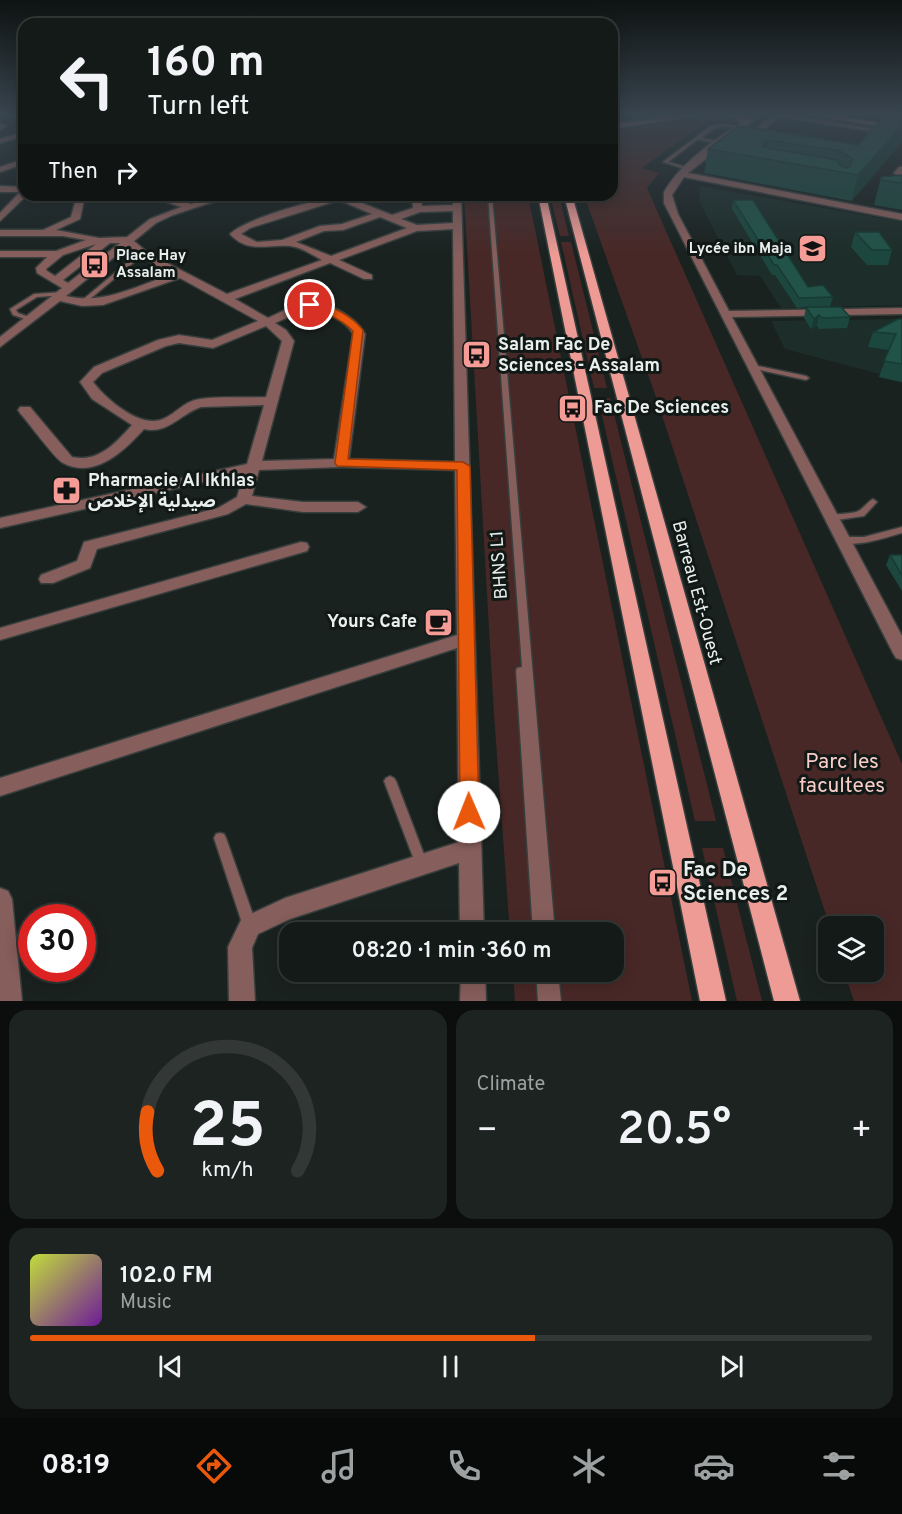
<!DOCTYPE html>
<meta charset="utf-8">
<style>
body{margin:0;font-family:Overpass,"Noto Sans Arabic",sans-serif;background:#1d2321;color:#f1f3f6;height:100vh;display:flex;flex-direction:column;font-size:22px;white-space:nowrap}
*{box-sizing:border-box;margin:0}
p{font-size:20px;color:#9da1a2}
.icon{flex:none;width:33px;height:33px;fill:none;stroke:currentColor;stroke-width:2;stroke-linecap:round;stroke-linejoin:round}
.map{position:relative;height:1001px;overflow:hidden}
.side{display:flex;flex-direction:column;gap:9px;padding:9px;background:#0b0e0d;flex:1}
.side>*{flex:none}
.guide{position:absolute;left:18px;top:18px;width:600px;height:183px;border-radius:18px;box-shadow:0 3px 15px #0003,0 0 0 2px #333837;background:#141a18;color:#f1f3f6;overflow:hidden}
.controls{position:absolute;left:818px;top:916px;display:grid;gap:12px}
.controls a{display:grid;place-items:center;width:66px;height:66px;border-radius:12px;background:#141a18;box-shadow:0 3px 15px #0003,0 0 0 2px #333837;font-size:30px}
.speed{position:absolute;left:18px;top:904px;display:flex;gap:12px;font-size:30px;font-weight:700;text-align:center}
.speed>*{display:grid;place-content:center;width:78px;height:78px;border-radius:50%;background:#141a18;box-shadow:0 3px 15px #0003,0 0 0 2px #333837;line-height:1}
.speed .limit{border:9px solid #d22;background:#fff;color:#111}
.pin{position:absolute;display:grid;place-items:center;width:51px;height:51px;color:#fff;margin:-26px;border:3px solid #fff;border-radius:50%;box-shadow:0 2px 6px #0007}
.me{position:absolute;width:66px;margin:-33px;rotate:359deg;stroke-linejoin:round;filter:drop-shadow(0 0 4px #0008)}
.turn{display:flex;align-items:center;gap:21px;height:126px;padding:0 30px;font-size:27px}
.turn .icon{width:78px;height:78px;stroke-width:2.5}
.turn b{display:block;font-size:42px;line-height:51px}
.then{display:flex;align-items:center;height:57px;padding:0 30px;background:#0003;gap:12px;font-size:22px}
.big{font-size:45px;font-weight:600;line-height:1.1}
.side .widget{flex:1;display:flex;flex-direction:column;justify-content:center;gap:9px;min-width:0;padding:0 21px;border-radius:18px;background:#1d2321}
.side .dial{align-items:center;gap:0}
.dial svg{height:156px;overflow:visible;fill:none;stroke:#333837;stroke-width:7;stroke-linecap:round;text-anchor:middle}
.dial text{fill:#f1f3f6;stroke:none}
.song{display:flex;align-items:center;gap:18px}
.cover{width:72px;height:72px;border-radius:9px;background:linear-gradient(135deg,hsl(70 70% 55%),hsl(280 70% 35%))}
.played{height:6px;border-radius:3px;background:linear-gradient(90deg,#ea580c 60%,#333837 60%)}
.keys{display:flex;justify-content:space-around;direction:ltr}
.heat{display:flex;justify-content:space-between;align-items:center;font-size:33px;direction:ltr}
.side .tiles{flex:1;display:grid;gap:9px;grid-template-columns:1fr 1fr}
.widget:last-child{grid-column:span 2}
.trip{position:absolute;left:279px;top:922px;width:345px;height:60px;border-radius:18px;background:#141a18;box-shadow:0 3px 15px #0003,0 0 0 2px #333837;font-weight:600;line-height:60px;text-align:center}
.tab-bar{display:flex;height:96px;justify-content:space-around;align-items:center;background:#080a0a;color:#9da1a2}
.tab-bar .icon{width:42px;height:42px}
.tab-bar .selected{color:#ea580c}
.tab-bar b{font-size:27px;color:#f1f3f6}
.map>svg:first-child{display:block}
</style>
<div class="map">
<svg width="902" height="1001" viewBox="0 0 902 1001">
<rect width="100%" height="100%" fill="#1a2220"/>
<!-- built -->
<g fill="#1d2d29">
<path d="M700,186L902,222V305L781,308L760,276L737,275L699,201Z"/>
<path d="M902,319V383L879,377L880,374L785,349L771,321Z"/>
</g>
<!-- green -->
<g fill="#482826">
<path d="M703,116H721L737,121L734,123L710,119L642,168L659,173L647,188L902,764V1001H854L844,972H873V927H830L656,397L584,195H612V129Z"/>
<path d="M464,195H528L692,1001H515L513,972H614V933H510L494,714Z"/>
<path d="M550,195H559L569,236H560Z"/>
<path d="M561,242H571L607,388H594Z"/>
<path d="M598,398H610L716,821H695Z"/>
<path d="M702,848H723L762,1001H737Z"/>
</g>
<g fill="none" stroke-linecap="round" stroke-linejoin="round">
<defs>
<g id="lane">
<path d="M676,114H687L612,125V123Z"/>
<path d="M724,124L742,127L740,128C719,126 718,125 701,138L721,142V144L698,139L668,162L689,168V170L663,162L711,126Z"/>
<path d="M488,195H492L555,933H533L516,671L517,668L522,667Z"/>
<path d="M140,252L145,253L84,304H80V302Z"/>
<path d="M63,292L66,294L65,295L37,297L16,310L18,313L32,318V320H28L13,315L10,309L34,294Z"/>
<path d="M753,365L806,376L809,378L806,380L751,368L750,367Z"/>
<path d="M873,499L877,502L864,516L830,521L826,518C835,512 846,515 856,512C863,510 867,502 873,499Z"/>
<path d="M902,527V533C886,537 852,550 838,540L842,537H864Z"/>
<path d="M390,776L394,778L396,781L428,865L426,869L422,871L418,869L416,865L384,781L386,778Z"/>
<path d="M220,833L224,834L226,838L257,926L255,930L250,932L245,930L243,926L214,838L216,834Z"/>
<path d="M536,972H558L561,1001H538Z"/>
</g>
<g id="street">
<path d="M11,114H24V118L11,116Z"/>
<path d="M755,114H763L688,173L902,214V220L684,177L672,195L678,214L729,311L902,308V314L732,317L902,636V660L896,658L893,653L664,203V192C683,159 723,134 755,114Z"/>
<path d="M775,114H786L874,129L870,131L779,117L748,143H742V139Z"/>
<path d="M0,122L7,126L0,130Z"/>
<path d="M24,132V136L0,143V139Z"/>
<path d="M24,159V164L0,172V167Z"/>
<path d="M899,167H902V179L894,173Z"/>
<path d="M0,186L24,187V195H27L0,221V213L20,192H0Z"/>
<path d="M77,195H85L80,219L56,230L99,238L127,237L150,219L181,207L158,199L140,198L136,195H165L191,204L221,195H234L173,215L156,223L134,241L148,253L227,294L322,260C312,255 301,247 290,246C267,244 248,254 230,234C246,218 329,195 350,195L347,197L392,215L413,208L412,195H420L422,206L453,205V195H461L484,933H460L459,863L290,919L258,934L252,948L255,1001H229L228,947L242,918L285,898L459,842L457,648L0,796V778L457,635L455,470L341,467L259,470L252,496L303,502H358L366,507L358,512H303L246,504L228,514L97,549L90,568L53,583H41L39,579L41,575L77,561L84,542L218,508L237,497L244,473L0,528V518L247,464L264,405L201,407C182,413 167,435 144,429C125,450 95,480 63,463C54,458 29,423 20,413L18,410L20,407H30L72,457C98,463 116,443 132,425L92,399L80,382L94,367L158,340L179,335L212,340L258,321L180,278L103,305L82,306L60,301L0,347V337L62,288L37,273L36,268L47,257H0V251H56L86,240L63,236H0V230H43L71,217ZM339,200L372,214L342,224L320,226L282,240L257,242L241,234L250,228ZM453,211V223L417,225L401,219L420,212ZM380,217L407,228L331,256L296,242L324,231L343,230ZM453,229L455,462L349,459L365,334C355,316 324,298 304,303C292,306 279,313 268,318L235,299L330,263L364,279H372V275L339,260L417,231ZM110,243H120L68,283L63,280ZM96,244L55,276L47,271L46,269L63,255ZM128,246L137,255L172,274C137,286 103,305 66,296ZM307,309C324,310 345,320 353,334L334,459L262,461L294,341L286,330L275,323ZM266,326L282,341L266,397C244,398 221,396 200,399C184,401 177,413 163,419C140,429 106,399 93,382L102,373L166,346L179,343L213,348Z"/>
<path d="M301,542L307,543L309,547L307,551L0,640V628Z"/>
<path d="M0,888L8,891L12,899L22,1001H0Z"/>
<path d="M461,972H485L486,1001H460Z"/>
</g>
<g id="secondary">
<path d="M690,114H710L612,129V125Z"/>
<path d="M721,114L743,116L750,123L743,125L737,120Z"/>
<path d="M803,114H822L902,126V130Z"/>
</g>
<g id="primary">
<path d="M538,195H546L726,1001H700Z"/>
<path d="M564,195H572L800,1001H774Z"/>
</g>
</defs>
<!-- lane casing -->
<use href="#lane" stroke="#373f3d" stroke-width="3"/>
<!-- street casing -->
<use href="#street" stroke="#373f3d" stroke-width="3"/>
<!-- secondary casing -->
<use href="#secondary" stroke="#373f3d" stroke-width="3"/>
<!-- primary casing -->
<use href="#primary" stroke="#373f3d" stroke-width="3"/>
<!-- lane -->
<use href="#lane" fill="#865e5b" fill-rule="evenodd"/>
<!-- street -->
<use href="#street" fill="#865e5b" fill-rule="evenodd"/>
<!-- secondary -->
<use href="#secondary" fill="#c1817c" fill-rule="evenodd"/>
<!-- primary -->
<use href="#primary" fill="#ee9b96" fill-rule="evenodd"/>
</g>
<!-- wall -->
<g fill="#1c473e">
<path d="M884,116L852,201L704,173L708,149L737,127L858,145Z"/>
<path d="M902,175V210L874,205L881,177Z"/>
<path d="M733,200L808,287L833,297L830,307L850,317L847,328L819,329L817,326L811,329L804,318L806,307L797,308L775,275H772L732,209Z"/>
<path d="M855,232L892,250L888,265H867L851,247Z"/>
<path d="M902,319V382L879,377L889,350L868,347L873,332Z"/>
<path d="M890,555H902V591L886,565Z"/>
</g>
<!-- shaded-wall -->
<g fill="#173a32">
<path d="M902,126V142L852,201L858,175Z"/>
<path d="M768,140L764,159L762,143Z"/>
<path d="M819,315L817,326L811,329L814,319Z"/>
</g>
<!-- building -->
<g fill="#215348" stroke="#173a32" stroke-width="1.5" fill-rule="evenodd">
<path d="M884,116L902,117V126L858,175L708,149L737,127H749L858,145ZM768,140L840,151L853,159L850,166L846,168L840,165L837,160L763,147L762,143Z"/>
<path d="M902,175V183L881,180V177Z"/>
<path d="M733,200H753L808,287L823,285L833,297L799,298L777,265H774Z"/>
<path d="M855,232H879L892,250H872Z"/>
<path d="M806,307H841L850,317L822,318L819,315L814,319Z"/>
<path d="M898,319H902V364L884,361L896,334L873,332Z"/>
<path d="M890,555H902V575Z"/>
</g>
<!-- sky -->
<linearGradient id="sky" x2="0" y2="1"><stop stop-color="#0e1312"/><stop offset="0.45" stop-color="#38444e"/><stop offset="1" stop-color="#38444e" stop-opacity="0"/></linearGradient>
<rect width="902" height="254" fill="url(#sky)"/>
<!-- route -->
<path fill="#ea580c" stroke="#983908" stroke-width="1.5" d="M310,302C328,303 352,316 363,330L348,459L463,462L470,466L479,812L476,818L469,820L462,818L460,812L457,470L337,466L335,463L353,331C341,319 322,310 306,307V303Z"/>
<!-- icons -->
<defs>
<symbol id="university-square" viewBox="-11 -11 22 22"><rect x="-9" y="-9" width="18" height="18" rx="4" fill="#f59c96" stroke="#111917"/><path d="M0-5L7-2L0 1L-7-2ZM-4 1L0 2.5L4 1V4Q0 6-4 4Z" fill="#111"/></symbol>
<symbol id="bus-square" viewBox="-11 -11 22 22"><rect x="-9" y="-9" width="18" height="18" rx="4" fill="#f59c96" stroke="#111917"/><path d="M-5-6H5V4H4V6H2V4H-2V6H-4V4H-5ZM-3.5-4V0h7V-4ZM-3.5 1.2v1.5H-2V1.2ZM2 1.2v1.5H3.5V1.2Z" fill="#111"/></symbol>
<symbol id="pharmacy-square" viewBox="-11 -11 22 22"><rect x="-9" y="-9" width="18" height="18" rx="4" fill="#f59c96" stroke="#111917"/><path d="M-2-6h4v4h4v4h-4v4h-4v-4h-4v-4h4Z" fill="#111"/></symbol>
<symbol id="cafe-square" viewBox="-11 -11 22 22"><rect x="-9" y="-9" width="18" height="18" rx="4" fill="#f59c96" stroke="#111917"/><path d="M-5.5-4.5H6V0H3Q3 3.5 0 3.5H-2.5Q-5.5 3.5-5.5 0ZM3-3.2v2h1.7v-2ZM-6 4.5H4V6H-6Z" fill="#111"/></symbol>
</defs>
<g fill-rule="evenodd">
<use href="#university-square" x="796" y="232" width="33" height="33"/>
<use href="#bus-square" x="78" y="248" width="33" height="33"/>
<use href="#bus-square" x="460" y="338" width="33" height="33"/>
<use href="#bus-square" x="556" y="392" width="33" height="33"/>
<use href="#pharmacy-square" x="50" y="474" width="33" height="33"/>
<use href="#cafe-square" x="422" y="606" width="33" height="33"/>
<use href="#bus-square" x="646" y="866" width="33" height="33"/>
</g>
<g text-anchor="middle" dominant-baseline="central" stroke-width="6" stroke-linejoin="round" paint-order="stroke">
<!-- far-poi labels -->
<g font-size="15" font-weight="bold" fill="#e9efed" stroke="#111917" text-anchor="end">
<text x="792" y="249">Lycée ibn Maja</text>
<text x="116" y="256" text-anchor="start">Place Hay<tspan x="116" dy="17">Assalam</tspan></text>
</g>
<!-- poi labels -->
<g font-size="18" font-weight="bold" fill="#e9efed" stroke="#111917" text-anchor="start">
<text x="498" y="345">Salam Fac De<tspan x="498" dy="21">Sciences - Assalam</tspan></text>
<text x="594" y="408">Fac De Sciences</text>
<text x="88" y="481">Pharmacie Al Ikhlas<tspan x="88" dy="21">صيدلية الإخلاص</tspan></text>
<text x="417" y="622" text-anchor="end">Yours Cafe</text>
</g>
<!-- street labels -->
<g font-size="18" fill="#e9efed" stroke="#111917">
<text transform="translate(500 565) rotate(-94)">BHNS L1</text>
<text transform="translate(696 593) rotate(75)">Barreau Est-Ouest</text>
</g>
<!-- near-park labels -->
<g font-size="21" fill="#fbcdc9" stroke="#111917">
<text x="842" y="762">Parc les<tspan x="842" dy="24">facultees</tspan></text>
</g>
<!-- near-poi labels -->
<g font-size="21" font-weight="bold" fill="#e9efed" stroke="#111917" text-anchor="start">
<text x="683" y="870">Fac De<tspan x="683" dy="24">Sciences 2</tspan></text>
</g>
</g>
</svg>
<div class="controls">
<a><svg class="icon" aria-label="layers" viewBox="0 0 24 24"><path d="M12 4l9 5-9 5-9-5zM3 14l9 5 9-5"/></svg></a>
</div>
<div class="speed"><div class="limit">30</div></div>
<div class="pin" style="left:310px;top:305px;background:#d93025"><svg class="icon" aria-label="arrive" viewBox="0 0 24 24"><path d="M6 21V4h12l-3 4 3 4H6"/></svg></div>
<svg class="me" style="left:469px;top:812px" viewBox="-20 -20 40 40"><circle r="19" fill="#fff"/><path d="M0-13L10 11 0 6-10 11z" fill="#ea580c"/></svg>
<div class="trip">08:20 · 1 min · 360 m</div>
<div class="guide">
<div class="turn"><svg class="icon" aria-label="left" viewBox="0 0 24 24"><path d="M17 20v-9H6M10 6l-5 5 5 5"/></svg><div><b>160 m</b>Turn left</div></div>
<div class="then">Then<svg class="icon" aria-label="right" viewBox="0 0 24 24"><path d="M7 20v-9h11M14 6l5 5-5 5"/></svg></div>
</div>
</div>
<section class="side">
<div class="tiles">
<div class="widget dial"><svg viewBox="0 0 100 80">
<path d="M14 69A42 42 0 1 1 86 69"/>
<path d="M14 69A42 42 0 0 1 9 39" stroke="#ea580c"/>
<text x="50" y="56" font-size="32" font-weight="700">25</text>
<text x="50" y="72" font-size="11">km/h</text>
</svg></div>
<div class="widget"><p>Climate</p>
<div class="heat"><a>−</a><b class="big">20.5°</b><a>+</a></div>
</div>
<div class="widget">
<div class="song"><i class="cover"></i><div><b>102.0 FM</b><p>Music</p></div></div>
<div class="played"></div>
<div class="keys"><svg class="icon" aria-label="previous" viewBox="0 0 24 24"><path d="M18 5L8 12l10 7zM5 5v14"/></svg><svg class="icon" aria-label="pause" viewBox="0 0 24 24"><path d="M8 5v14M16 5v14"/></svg><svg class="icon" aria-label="next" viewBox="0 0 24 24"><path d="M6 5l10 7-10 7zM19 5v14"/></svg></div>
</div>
</div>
</section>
<nav class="tab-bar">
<b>08:19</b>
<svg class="icon selected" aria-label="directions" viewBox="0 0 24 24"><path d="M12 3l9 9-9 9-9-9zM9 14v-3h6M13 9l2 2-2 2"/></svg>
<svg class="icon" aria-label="music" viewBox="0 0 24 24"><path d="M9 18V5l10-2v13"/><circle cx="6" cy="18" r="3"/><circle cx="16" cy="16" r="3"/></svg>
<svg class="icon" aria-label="phone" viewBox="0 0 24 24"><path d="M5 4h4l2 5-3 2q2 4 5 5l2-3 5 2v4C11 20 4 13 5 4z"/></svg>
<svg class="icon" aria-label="climate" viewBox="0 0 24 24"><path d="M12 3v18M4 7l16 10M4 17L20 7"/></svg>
<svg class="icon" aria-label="car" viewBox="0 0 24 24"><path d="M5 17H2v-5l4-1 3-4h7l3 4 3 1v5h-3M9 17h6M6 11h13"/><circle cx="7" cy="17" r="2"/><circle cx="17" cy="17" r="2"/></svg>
<svg class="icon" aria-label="filters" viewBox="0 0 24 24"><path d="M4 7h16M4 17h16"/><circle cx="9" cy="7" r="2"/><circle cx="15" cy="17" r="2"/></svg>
</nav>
